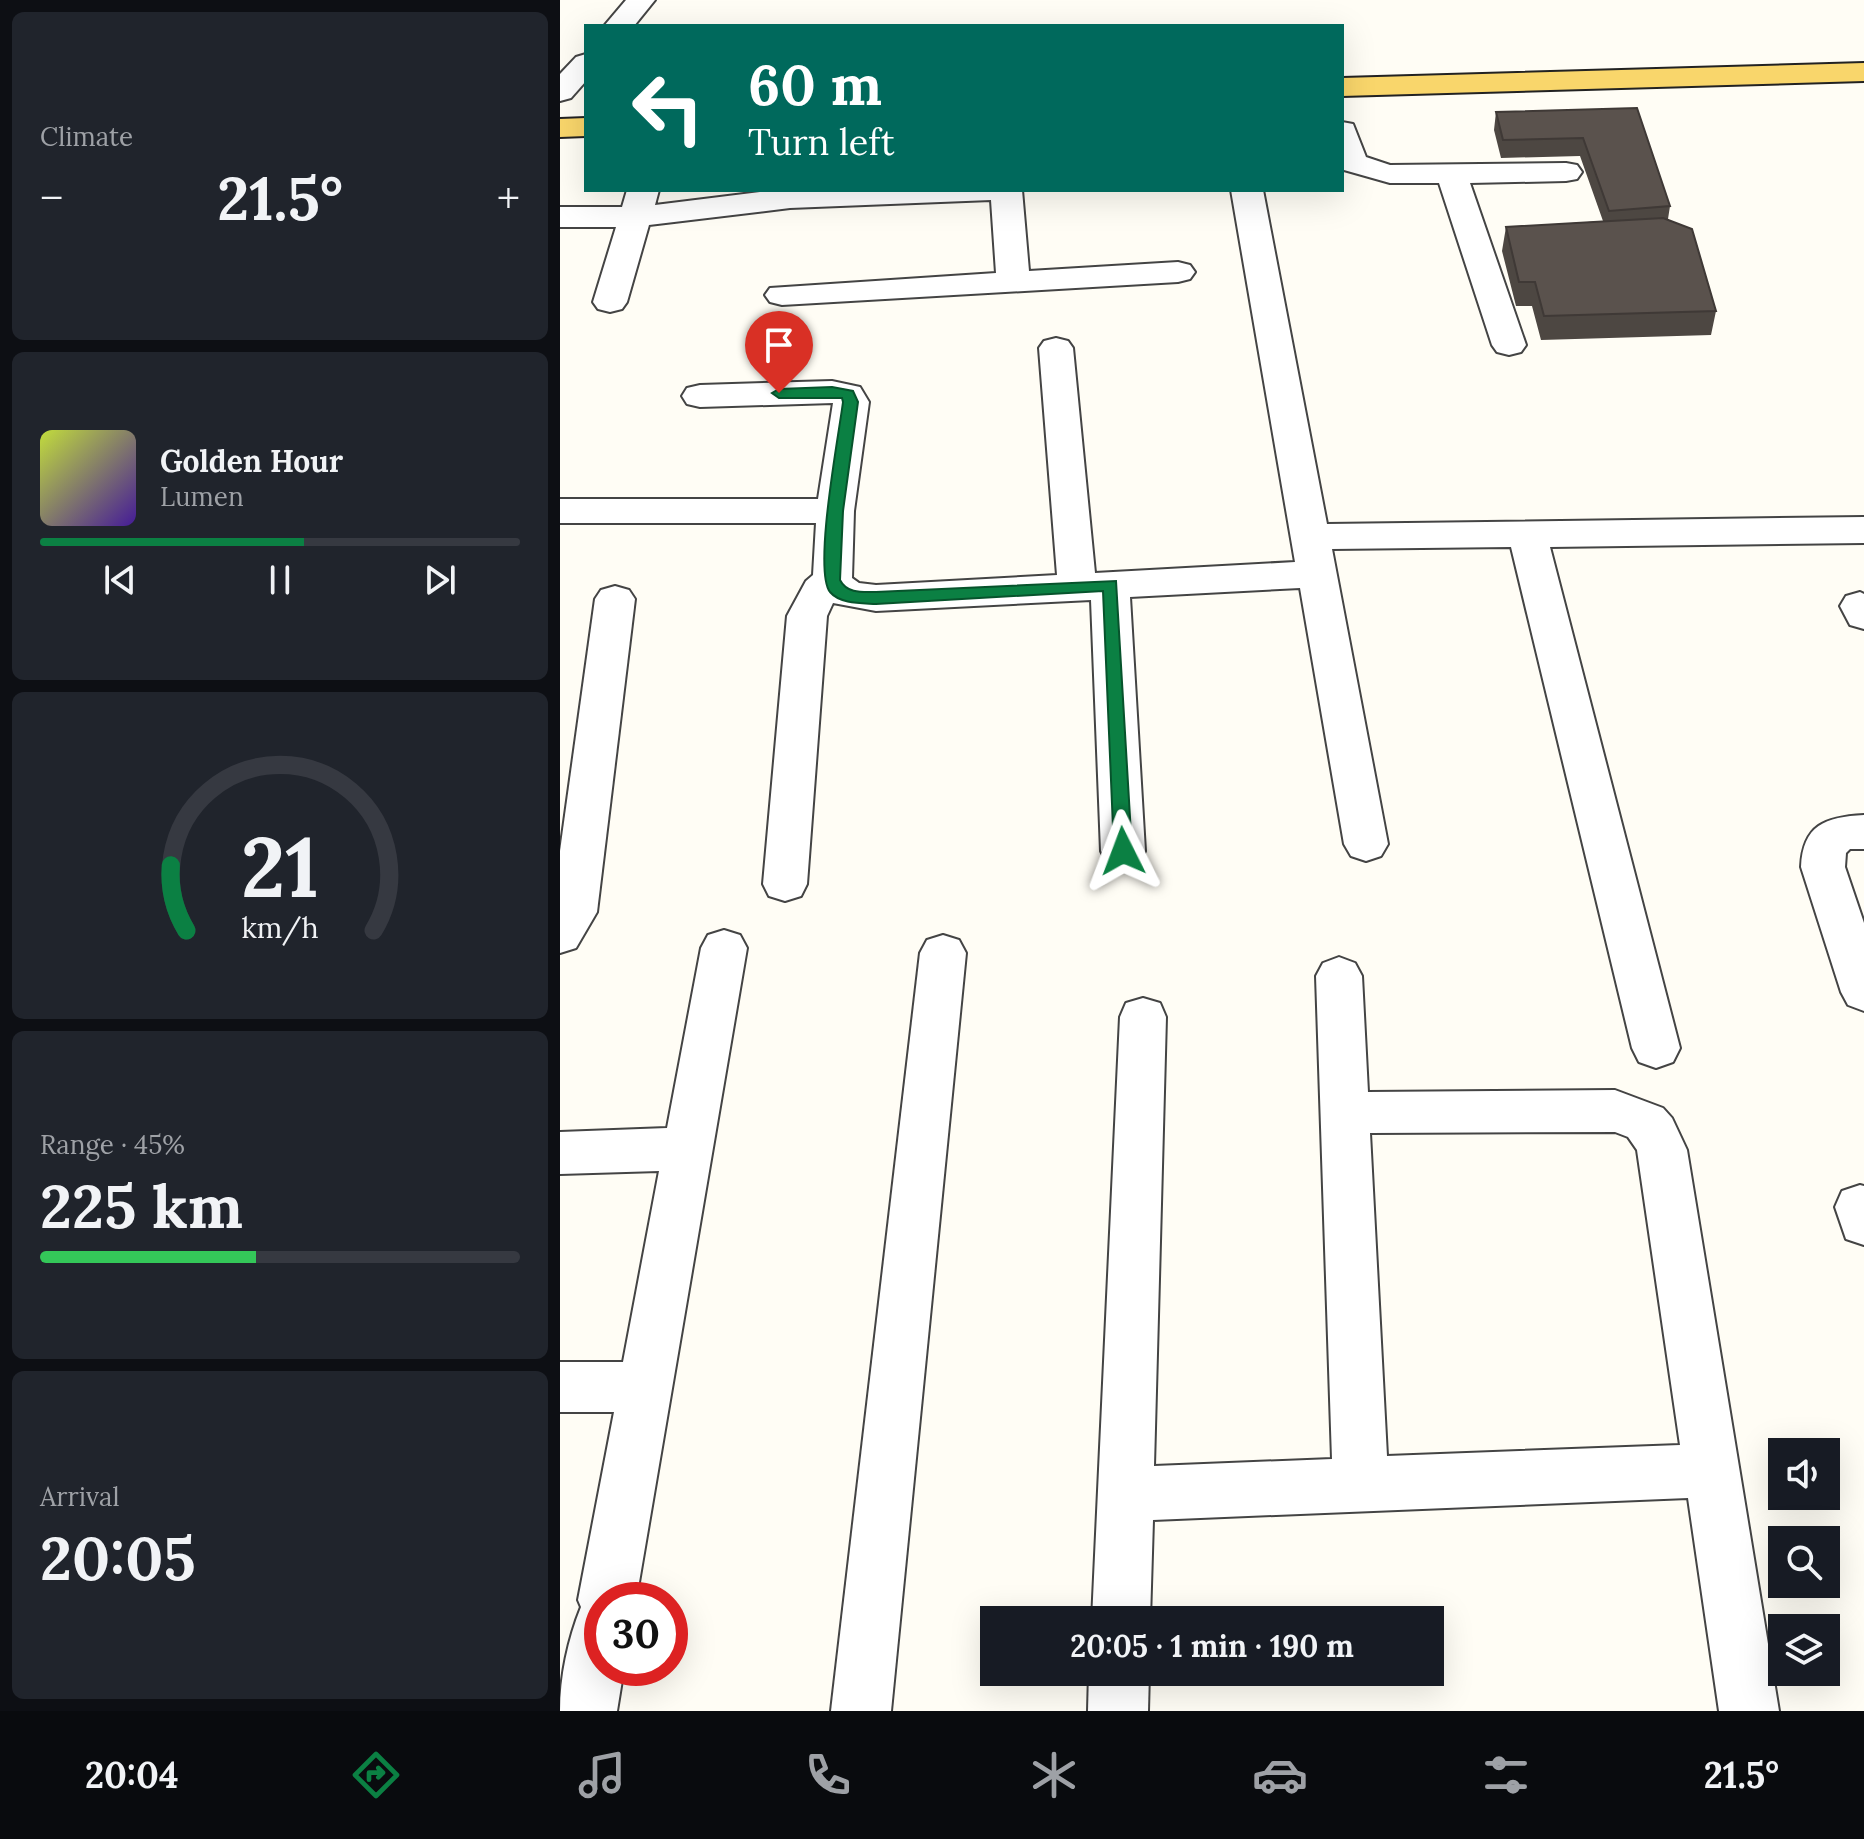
<!DOCTYPE html>
<meta charset="utf-8">
<style>
body{margin:0;font-family:Lora,serif;background:#20242c;color:#f1f3f6;height:100vh;display:flex;flex-direction:column;font-size:30px;white-space:nowrap}
*{box-sizing:border-box;margin:0}
p{font-size:26px;color:#9ea1a6}
.icon{flex:none;width:44px;height:44px;fill:none;stroke:currentColor;stroke-width:2;stroke-linecap:round;stroke-linejoin:round}
.map{position:relative;flex:1;overflow:hidden}
.details{display:flex;flex-direction:column;gap:12px;padding:12px;background:#0d0f14;width:560px}
.details>*{flex:none}
.guide{position:absolute;left:24px;top:24px;width:760px;height:168px;border-radius:0px;box-shadow:0 8px 32px #0002;background:#00695c;color:#fff;overflow:hidden}
.tools{position:absolute;left:1208px;top:1438px;display:grid;gap:16px}
.tools a{display:grid;place-items:center;width:72px;height:72px;border-radius:0px;background:#171b24;box-shadow:0 8px 32px #0002;font-size:40px}
.speed{position:absolute;left:24px;top:1582px;display:flex;gap:16px;font-size:40px;font-weight:700;text-align:center}
.speed>*{display:grid;place-content:center;width:104px;height:104px;border-radius:50%;background:#171b24;box-shadow:0 8px 32px #0002;line-height:1}
.speed .limit{border:12px solid #d22;background:#fff;color:#111}
.pin{position:absolute;display:grid;place-items:center;width:68px;height:68px;color:#fff;margin:-82px -34px;border-radius:50% 50% 50% 0;rotate:-45deg;box-shadow:0 0 8px #0007}
.pin .icon{rotate:45deg}
.me{position:absolute;width:88px;margin:-44px;rotate:357deg;stroke-linejoin:round;filter:drop-shadow(0 0 6px #0008)}
.turn{display:flex;align-items:center;gap:28px;height:168px;padding:0 32px;font-size:36px}
.turn .icon{width:104px;height:104px;stroke-width:2.5}
.turn b{display:block;font-size:56px;line-height:68px}
.big{font-size:60px;font-weight:700;line-height:1.1}
.details .card{flex:1;display:flex;flex-direction:column;justify-content:center;gap:12px;min-width:0;padding:0 28px;border-radius:12px;background:#20242c}
.details .dial{align-items:center;gap:0}
.dial svg{height:208px;overflow:visible;fill:none;stroke:#363941;stroke-width:7;stroke-linecap:round;text-anchor:middle}
.dial text{fill:#f1f3f6;stroke:none}
.song{display:flex;align-items:center;gap:24px}
.cover{width:96px;height:96px;border-radius:12px;background:linear-gradient(135deg,hsl(70 70% 55%),hsl(260 70% 35%))}
.played{height:8px;border-radius:4px;background:linear-gradient(90deg,#0b8043 55%,#363941 55%)}
.keys{display:flex;justify-content:space-around;direction:ltr}
.heat{display:flex;justify-content:space-between;align-items:center;font-size:44px;direction:ltr}
.charge{height:12px;border-radius:6px;background:linear-gradient(90deg,#34c759 45%,#363941 0)}
.trip{position:absolute;left:420px;top:1606px;width:464px;height:80px;border-radius:0px;background:#171b24;box-shadow:0 8px 32px #0002;font-weight:700;line-height:80px;text-align:center}
.tabs{display:flex;height:128px;justify-content:space-around;align-items:center;background:#090b0e;color:#9ea1a6}
.tabs .icon{width:56px;height:56px}
.tabs .selected{color:#0b8043}
.tabs b{font-size:36px;color:#f1f3f6}
main{display:flex;flex:1;min-height:0}
.map>svg:first-child{display:block}
</style>
<main>
<section class="details">
<div class="card"><p>Climate</p>
<div class="heat"><a>−</a><b class="big">21.5°</b><a>+</a></div>
</div>
<div class="card">
<div class="song"><i class="cover"></i><div><b>Golden Hour</b><p>Lumen</p></div></div>
<div class="played"></div>
<div class="keys"><svg class="icon" aria-label="previous" viewBox="0 0 24 24"><path d="M18 5L8 12l10 7zM5 5v14"/></svg><svg class="icon" aria-label="pause" viewBox="0 0 24 24"><path d="M8 5v14M16 5v14"/></svg><svg class="icon" aria-label="next" viewBox="0 0 24 24"><path d="M6 5l10 7-10 7zM19 5v14"/></svg></div>
</div>
<div class="card dial"><svg viewBox="0 0 100 80">
<path d="M14 69A42 42 0 1 1 86 69"/>
<path d="M14 69A42 42 0 0 1 8 44" stroke="#0b8043"/>
<text x="50" y="56" font-size="32" font-weight="700">21</text>
<text x="50" y="72" font-size="11">km/h</text>
</svg></div>
<div class="card"><p>Range · 45%</p><b class="big">225 km</b><div class="charge"></div></div>
<div class="card"><p>Arrival</p><b class="big">20:05</b></div>
</section>
<div class="map">
<svg width="1304" height="1711" viewBox="0 0 1304 1711">
<rect width="100%" height="100%" fill="#fffdf5"/>
<g fill="none" stroke-linecap="round" stroke-linejoin="round">
<defs>
<g id="minor">
<path d="M66,0H95L74,26H44Z"/>
<path d="M26,54V81L11,98L0,101V74L16,57Z"/>
<path d="M782,122L793,124L806,157L830,165L1006,163L1017,165L1022,172L1017,179L1006,181L910,183L966,345L961,352L949,355L937,352L932,345L879,183H830L784,170Z"/>
<path d="M67,190H99L95,205L217,190H462L469,271L618,262L630,265L635,272L630,279L618,282L222,305L210,302L205,295L210,288L436,273L431,200L230,208L89,225L67,302L62,309L50,312L38,309L33,302L56,227H0V207H62Z"/>
<path d="M671,190H703L767,524L1304,517V543L990,547L1120,1048L1113,1062L1096,1068L1079,1062L1072,1048L951,547L772,549L828,844L821,856L806,861L791,856L784,844L740,588L570,597L585,851L579,863L563,868L547,863L541,851L531,600L316,611L273,603L267,616L247,884L241,896L225,901L209,896L203,884L227,616L246,581L253,575L256,523H0V499H258L273,403L140,407L127,404L122,396L127,388L140,385L272,381L300,387L309,402L294,511L292,578L299,583L316,585L497,575L479,348L484,341L496,338L508,341L513,348L535,573L735,562Z"/>
<path d="M55,586L69,590L75,599L37,912L16,948L0,953V851L35,599L41,590Z"/>
<path d="M1300,592L1304,594V629L1290,625L1280,606L1286,596Z"/>
<path d="M1304,815V849H1290L1286,853L1285,867L1304,923V1011L1288,1005L1281,992L1241,867C1243,825 1265,817 1304,815Z"/>
<path d="M164,930L180,935L187,948L76,1600H42V1668H64L57,1711H0C0,1677 8,1639 21,1607L18,1600L54,1412H0V1362H63L99,1171L0,1174V1132L107,1128L141,948L148,935Z"/>
<path d="M383,935L399,940L406,953L331,1711H271L360,953L367,940Z"/>
<path d="M779,957L795,963L802,976L808,1092L1055,1090L1103,1108L1112,1118L1127,1150L1219,1711H1159L1128,1498L593,1520L590,1620H532L560,1017L566,1003L583,998L600,1003L606,1017L594,1466L772,1459L756,976L763,963ZM1055,1132L1068,1137L1077,1150L1120,1445L827,1456L810,1133Z"/>
<path d="M1300,1185L1304,1186V1245L1286,1239L1275,1207L1282,1191Z"/>
<path d="M529,1672H589L588,1711H528Z"/>
</g>
<g id="major">
<path d="M1304,63V81L782,96V78Z"/>
<path d="M26,118V136L0,137V119Z"/>
</g>
</defs>
<!-- minor casing -->
<use href="#minor" stroke="#444" stroke-width="4"/>
<!-- major casing -->
<use href="#major" stroke="#222" stroke-width="4"/>
<!-- minor -->
<use href="#minor" fill="#fff" fill-rule="evenodd"/>
<!-- major -->
<use href="#major" fill="#f9d66b" fill-rule="evenodd"/>
</g>
<!-- wall -->
<path fill="#4d4742" d="M1077,108L1110,206L1108,219L1156,311L1151,335L981,340L972,306H956L942,251L946,227L1043,221L1020,156L941,158L934,130L936,112Z"/>
<!-- building -->
<g fill="#5a524d" stroke="#3f3936" stroke-width="2">
<path d="M1077,108L1110,206L1049,211L1023,138L943,140L936,112Z"/>
<path d="M1103,218L1132,229L1156,311L984,316L975,282H959L946,227Z"/>
</g>
<!-- route -->
<path fill="#0b8043" stroke="#07532c" stroke-width="2" d="M272,387L293,391L298,402L283,511L280,580C287,594 303,592 316,592L556,581L572,851L569,856L563,858L554,851L543,591L316,604C302,603 280,604 270,592C253,570 279,434 283,402L282,398H219L212,393L219,389Z"/>
</svg>
<div class="tools">
<a><svg class="icon" aria-label="sound" viewBox="0 0 24 24"><path d="M4 9h4l5-4v14l-5-4H4zM17 9q2 3 0 6"/></svg></a>
<a><svg class="icon" aria-label="search" viewBox="0 0 24 24"><circle cx="10" cy="10" r="6"/><path d="M15 15l6 6"/></svg></a>
<a><svg class="icon" aria-label="layers" viewBox="0 0 24 24"><path d="M12 4l9 5-9 5-9-5zM3 14l9 5 9-5"/></svg></a>
</div>
<div class="speed"><div class="limit">30</div></div>
<div class="pin" style="left:219px;top:393px;background:#d93025"><svg class="icon" aria-label="arrive" viewBox="0 0 24 24"><path d="M6 21V4h12l-3 4 3 4H6"/></svg></div>
<svg class="me" style="left:563px;top:851px" viewBox="-20 -20 40 40"><path d="M0-17L14 15 0 8-14 15z" fill="#0b8043" stroke="#fff" stroke-width="4"/></svg>
<div class="trip">20:05 · 1 min · 190 m</div>
<div class="guide">
<div class="turn"><svg class="icon" aria-label="left" viewBox="0 0 24 24"><path d="M17 20v-9H6M10 6l-5 5 5 5"/></svg><div><b>60 m</b>Turn left</div></div>
</div>
</div>
</main>
<nav class="tabs">
<b>20:04</b>
<svg class="icon selected" aria-label="directions" viewBox="0 0 24 24"><path d="M12 3l9 9-9 9-9-9zM9 14v-3h6M13 9l2 2-2 2"/></svg>
<svg class="icon" aria-label="music" viewBox="0 0 24 24"><path d="M9 18V5l10-2v13"/><circle cx="6" cy="18" r="3"/><circle cx="16" cy="16" r="3"/></svg>
<svg class="icon" aria-label="phone" viewBox="0 0 24 24"><path d="M5 4h4l2 5-3 2q2 4 5 5l2-3 5 2v4C11 20 4 13 5 4z"/></svg>
<svg class="icon" aria-label="climate" viewBox="0 0 24 24"><path d="M12 3v18M4 7l16 10M4 17L20 7"/></svg>
<svg class="icon" aria-label="car" viewBox="0 0 24 24"><path d="M5 17H2v-5l4-1 3-4h7l3 4 3 1v5h-3M9 17h6M6 11h13"/><circle cx="7" cy="17" r="2"/><circle cx="17" cy="17" r="2"/></svg>
<svg class="icon" aria-label="filters" viewBox="0 0 24 24"><path d="M4 7h16M4 17h16"/><circle cx="9" cy="7" r="2"/><circle cx="15" cy="17" r="2"/></svg>
<b>21.5°</b>
</nav>
